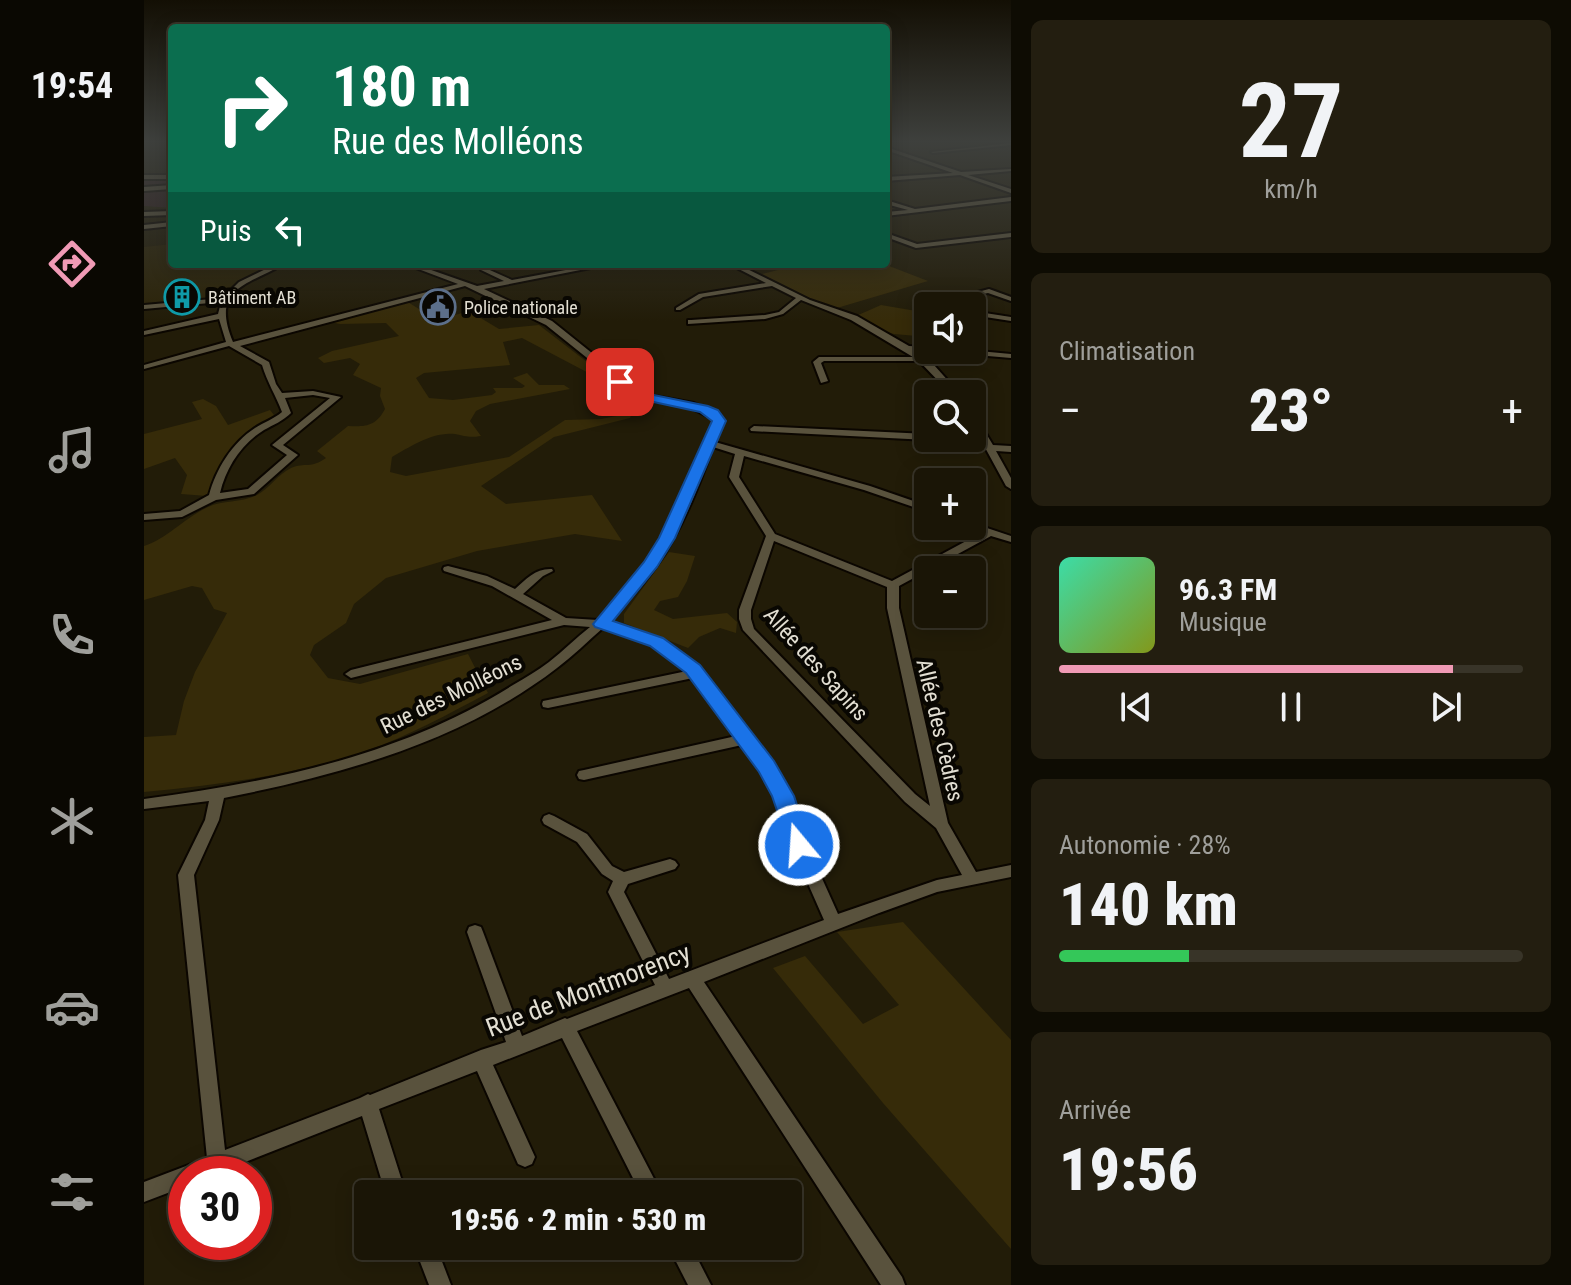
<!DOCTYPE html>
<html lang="fr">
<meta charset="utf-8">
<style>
body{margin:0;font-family:"Roboto Condensed",sans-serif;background:#231e10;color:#f1f3f6;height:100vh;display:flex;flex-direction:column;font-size:30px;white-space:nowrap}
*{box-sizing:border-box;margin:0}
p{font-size:26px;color:#9f9f9b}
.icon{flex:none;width:44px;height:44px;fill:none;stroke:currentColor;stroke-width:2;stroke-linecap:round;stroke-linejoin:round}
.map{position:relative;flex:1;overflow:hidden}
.details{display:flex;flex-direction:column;gap:20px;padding:20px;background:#0e0c03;width:560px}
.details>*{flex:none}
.top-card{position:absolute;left:24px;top:24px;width:722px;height:244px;border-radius:8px;box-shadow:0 4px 20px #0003,0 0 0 2px #383428;background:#0b6e4f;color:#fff;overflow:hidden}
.fabs{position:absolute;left:770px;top:292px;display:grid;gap:16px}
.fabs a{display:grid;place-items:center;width:72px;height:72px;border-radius:8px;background:#1a1506;box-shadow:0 4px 20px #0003,0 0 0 2px #383428;font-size:40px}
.speed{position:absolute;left:24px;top:1156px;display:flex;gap:16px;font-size:40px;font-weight:700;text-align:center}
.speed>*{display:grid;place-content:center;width:104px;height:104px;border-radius:50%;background:#1a1506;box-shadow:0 4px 20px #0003,0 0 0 2px #383428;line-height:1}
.speed .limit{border:12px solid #d22;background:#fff;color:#111}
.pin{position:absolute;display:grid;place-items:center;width:68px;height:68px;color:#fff;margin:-34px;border-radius:16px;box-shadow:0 4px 12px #0006}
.me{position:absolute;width:88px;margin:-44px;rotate:342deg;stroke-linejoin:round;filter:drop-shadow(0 0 6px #0008)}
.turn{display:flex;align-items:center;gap:28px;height:168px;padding:0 32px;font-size:36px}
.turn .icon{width:104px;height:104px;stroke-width:2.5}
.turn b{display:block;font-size:56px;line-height:68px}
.then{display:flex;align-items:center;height:76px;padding:0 32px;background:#0003;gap:16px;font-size:30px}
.big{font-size:60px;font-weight:800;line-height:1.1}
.details .widget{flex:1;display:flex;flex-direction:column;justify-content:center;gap:12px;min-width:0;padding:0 28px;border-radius:12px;background:#231e10}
.details .dial{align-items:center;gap:0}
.dial b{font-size:104px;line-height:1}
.song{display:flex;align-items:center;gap:24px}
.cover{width:96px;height:96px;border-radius:12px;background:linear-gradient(135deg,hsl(160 70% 55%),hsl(70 70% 35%))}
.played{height:8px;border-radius:4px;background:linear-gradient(90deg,#f09ab5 85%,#383428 85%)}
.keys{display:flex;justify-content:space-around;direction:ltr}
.heat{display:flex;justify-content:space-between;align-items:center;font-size:44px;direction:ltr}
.charge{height:12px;border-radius:6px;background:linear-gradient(90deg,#34c759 28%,#383428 0)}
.trip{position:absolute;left:210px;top:1180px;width:448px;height:80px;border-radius:8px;background:#1a1506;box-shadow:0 4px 20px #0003,0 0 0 2px #383428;font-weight:800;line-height:80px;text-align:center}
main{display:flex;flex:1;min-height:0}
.tabs{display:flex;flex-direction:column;width:144px;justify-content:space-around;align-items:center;background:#0a0802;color:#9f9f9b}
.tabs .icon{width:56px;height:56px}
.tabs .active{color:#f09ab5}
.tabs b{font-size:36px;color:#f1f3f6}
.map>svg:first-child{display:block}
</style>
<main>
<nav class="tabs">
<b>19:54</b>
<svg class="icon active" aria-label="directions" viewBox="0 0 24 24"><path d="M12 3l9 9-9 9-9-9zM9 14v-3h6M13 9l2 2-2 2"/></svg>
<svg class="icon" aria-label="music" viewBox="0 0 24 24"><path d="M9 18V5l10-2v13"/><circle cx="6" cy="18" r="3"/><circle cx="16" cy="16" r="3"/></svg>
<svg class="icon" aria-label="phone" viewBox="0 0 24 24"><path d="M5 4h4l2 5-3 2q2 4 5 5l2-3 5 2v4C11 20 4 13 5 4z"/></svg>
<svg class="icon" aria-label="climate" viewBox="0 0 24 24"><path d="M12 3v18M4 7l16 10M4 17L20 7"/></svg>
<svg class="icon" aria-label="car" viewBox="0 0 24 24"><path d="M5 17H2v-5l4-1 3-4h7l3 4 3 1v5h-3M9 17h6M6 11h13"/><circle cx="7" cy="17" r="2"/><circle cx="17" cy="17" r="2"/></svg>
<svg class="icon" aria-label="filters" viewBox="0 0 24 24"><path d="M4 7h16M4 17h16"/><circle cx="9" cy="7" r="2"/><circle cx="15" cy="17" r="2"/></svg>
</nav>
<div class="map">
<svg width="867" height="1285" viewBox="0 0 867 1285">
<rect width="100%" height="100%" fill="#221c08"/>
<!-- built -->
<path fill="#2b2308" d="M28,244V264H133L93,282L69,300L0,306V247Z"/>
<!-- education -->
<path fill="#301d1f" d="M0,178L28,179V208L0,206Z"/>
<!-- green -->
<g fill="#362b09">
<path d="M643,264H740L784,281L693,308L667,300L614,275L646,267Z"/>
<path d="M262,301L293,320L325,311L355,329L395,325L465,379L454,378L378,338L359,342L366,365L280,373L272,378L285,398L309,400L348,395L352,392L349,388H378L381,386L369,378L383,373L395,385H420L426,389L346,404L332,411L326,421L337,436C325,438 321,436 311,434C290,431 265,447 248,457L246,472L262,476L365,457L421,420L457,419L488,413L486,418L410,437L337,486L362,504L448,495L478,541L431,534L333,551L242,578L210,604L202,623L170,645L166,655L184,678L216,684L324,654L344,693C304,714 265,736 222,751C151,775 75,785 0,792V737L32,735L40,701L51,672L83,613L70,609L58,588L48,586L0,600V546C24,538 39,519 64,507C79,500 97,503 113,495C125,489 134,474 147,468C161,462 167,469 182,458L173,451L204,426C222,427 232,426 241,409L236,396L237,388L209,375L216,364L206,358L180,363L174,358L188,351L255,336L242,323L196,324L181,321Z"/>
<path d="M737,305L784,313V337L750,334L735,330L712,316Z"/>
<path d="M59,399L72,406L84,425L126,410L130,415C98,436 76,459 63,496L37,494L43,475L31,458L0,469V434L58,419L48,402Z"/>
<path d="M525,552L551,556L543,581L534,597L516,601L510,610L529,619L583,613L593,622L592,633L576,628L555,637L544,648L480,623V614Z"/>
<path d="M759,922L867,1040V1249L739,1103L629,968L661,956L719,1024L755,1005L693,932Z"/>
</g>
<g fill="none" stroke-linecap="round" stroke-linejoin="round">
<defs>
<g id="minor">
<path d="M867,143V145L789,153L787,152Z"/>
<path d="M742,147L817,172L867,169V171L824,175L867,189V193L816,175L742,181V177L809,173L742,150Z"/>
<rect x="0" y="175" width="28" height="4"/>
<path d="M28,185V189L0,191V187Z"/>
<path d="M867,197V201L742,216V212L764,210L742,204V200L771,209Z"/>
<path d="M28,211V215L0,216V212Z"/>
<path d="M28,222V226L0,229V225Z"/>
<path d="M742,233L773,244L867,233V237L772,248L742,237Z"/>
<path d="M132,264H140C103,286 66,287 89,342L314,284L261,264H270L333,286L360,281L337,270V268L339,267L368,280L454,264H467L340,289L408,321L499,394L550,403L576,415L579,421L571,442L726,486L784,506V512L720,490L600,456L595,477L631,534L748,581L837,533L823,526H828V523L867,536V542L847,536L755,586V608L804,823L832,872L867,865V877L793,892L735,913L560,982L758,1277L761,1285H737L545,988L433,1031L518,1194H497L418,1038L349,1065L391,1157L388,1164L381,1167L374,1164L333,1071L235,1109L257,1178L265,1194H244L238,1182L218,1116L71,1174H42V1186L0,1202V1182L63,1158L34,875L61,820L65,801L0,809V799C129,782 258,755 369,685C381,678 393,671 405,662C419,651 432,638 446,627L420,625L207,678L201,674L207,670L408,620L348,586L300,571L299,569L300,567L304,566L343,576L371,589C382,579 392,568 408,569L409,571L399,576L379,594L422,618L454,620L504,562L513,548L541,494L571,421L569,419L545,407L493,398L402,325L321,286L96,346L125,362L132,384L138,393L169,391L197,397L139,445L154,455L110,494L72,500L38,517L0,520V514L36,511L65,495C72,469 88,443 111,428C120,422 130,419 138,412C132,396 123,382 118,365L85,346L0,369V365L82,342L75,319L0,335V331L74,314L77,302L0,309V305L79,298L95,282ZM169,395L186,398L128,445L143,455L104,489L76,493C82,468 97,444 120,430C129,425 139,421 147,413L141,398ZM569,447L591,454L585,477L622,536L595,610V619L599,630L761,802L792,828L818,875L793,880L694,914L663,845L644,792L627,763L553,666L517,639L465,622C481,604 499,585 513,565C538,530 554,488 569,447ZM630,541L743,587V608L786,806L771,794L610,629L607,619V610ZM459,628L509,645L543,671L404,700L399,701L398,704L399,707L404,708L549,678L592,736L440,770L435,771L433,775L435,779L440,780L598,745L617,771L632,796L647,845L680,920L525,979L480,892L484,884L531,869L534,865L531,861L526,859L480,872L468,866L443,834L410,816L405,814L400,816L398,820L400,824L433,842L458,874L469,881L464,892L511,985L423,1019L421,1018L378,1036L339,932L337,927L331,925L325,927L323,932L362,1042L337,1050L226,1095L224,1094L216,1098L81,1150L50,875L75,820L80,798C196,775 317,742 413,668C429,656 444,641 459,628Z"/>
<path d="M585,264H593L666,300L713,316L765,346L784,347V350L787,351H771L790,365L816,394H807L775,361H680L677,363L684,381L677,383L669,362L675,357H769L707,320L657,300L639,314L621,319L544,324V320H547L621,315L635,312L652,298L628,286L559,297L536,310H532V308L555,294L622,283Z"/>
<path d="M845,289L867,297V301L844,293L829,296L826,294Z"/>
<path d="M776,295L801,305L802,306H793L774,298L773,297Z"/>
<path d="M828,311L867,317V321L828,315Z"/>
<path d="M793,350H824L867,354V358L797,352Z"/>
<path d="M828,414L832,417L849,445L867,446V452L852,451L867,478V489L862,486L838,442L805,441L801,438L835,437L828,425Z"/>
<path d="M610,426L784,434V438H788L784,440L607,431L606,429Z"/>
<path d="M270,1246H292L307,1285H285Z"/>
<path d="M524,1246H547L567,1285H544Z"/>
</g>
</defs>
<!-- minor casing -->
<use href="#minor" stroke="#0b0600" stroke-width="4"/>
<!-- minor -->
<use href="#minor" fill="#59523d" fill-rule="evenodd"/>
</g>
<!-- sky -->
<linearGradient id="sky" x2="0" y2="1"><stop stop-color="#130f04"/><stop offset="0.44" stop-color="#3e403d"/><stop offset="1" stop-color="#3e403d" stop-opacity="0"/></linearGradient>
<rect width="867" height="321" fill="url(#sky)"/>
<!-- route -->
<path fill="#1a73e8" stroke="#114b97" stroke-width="2" d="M476,378L500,393L564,406L574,410L582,421L531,538L513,567L469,621L519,638L556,665L630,761L650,796L666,845L663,852L655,854L647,852L628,796L615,772L542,673L506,646L451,627L449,624L500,562L515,538L568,421L556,412L491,398L472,384V379Z"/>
<!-- icons -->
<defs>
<symbol id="building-ring" viewBox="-11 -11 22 22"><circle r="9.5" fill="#090702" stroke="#0f9aa8" stroke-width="1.5"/><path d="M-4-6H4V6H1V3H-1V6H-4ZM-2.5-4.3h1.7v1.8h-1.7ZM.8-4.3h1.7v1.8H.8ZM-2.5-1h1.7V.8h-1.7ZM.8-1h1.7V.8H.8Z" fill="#0f9aa8"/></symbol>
<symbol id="civic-ring" viewBox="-11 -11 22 22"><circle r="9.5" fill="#090702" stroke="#5c6f8a" stroke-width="1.5"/><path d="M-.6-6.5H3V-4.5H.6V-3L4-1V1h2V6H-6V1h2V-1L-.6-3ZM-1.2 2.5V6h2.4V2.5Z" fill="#5c6f8a"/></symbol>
</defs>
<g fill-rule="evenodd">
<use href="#building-ring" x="18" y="277" width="40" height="40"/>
<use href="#civic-ring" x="274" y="287" width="40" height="40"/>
</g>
<g text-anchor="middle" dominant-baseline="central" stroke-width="8" stroke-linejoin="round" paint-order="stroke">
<!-- far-poi labels -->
<g font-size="18" fill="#e3dfd3" stroke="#090702" text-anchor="start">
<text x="64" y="297">Bâtiment AB</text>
<text x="320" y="307">Police nationale</text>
</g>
<!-- street labels -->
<g font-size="22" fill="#e3dfd3" stroke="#090702">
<text transform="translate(672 664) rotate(48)">Allée des Sapins</text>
<text transform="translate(307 694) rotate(-26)">Rue des Molléons</text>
<text transform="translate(796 730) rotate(77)">Allée des Cèdres</text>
</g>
<!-- near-street labels -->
<g font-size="26" fill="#e3dfd3" stroke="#090702">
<text transform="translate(444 990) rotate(-21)">Rue de Montmorency</text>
</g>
</g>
</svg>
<div class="fabs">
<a><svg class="icon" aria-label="sound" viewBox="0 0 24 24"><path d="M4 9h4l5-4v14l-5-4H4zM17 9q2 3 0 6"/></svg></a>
<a><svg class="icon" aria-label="search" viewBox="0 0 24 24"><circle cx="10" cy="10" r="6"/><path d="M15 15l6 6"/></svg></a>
<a>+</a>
<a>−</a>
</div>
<div class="speed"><div class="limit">30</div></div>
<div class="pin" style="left:476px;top:382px;background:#d93025"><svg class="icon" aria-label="arrive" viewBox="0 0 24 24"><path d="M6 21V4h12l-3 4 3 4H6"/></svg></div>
<svg class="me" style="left:655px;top:845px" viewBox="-20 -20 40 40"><circle r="17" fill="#1a73e8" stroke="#fff" stroke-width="3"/><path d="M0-11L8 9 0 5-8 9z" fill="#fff"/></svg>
<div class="trip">19:56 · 2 min · 530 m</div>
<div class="top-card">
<div class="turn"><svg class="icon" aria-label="right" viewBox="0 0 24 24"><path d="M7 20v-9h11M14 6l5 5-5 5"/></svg><div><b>180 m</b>Rue des Molléons</div></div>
<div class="then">Puis<svg class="icon" aria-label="left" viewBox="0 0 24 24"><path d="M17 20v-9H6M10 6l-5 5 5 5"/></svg></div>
</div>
</div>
<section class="details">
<div class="widget dial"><b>27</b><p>km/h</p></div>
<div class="widget"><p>Climatisation</p>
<div class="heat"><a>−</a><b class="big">23°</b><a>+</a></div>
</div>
<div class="widget">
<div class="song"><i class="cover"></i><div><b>96.3 FM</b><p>Musique</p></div></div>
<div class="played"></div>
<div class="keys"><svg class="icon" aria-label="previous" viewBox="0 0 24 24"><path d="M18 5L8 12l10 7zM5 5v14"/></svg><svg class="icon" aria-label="pause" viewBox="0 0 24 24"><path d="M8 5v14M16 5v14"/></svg><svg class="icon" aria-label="next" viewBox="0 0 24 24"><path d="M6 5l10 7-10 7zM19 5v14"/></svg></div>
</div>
<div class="widget"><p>Autonomie · 28%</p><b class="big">140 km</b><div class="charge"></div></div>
<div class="widget"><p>Arrivée</p><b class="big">19:56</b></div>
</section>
</main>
